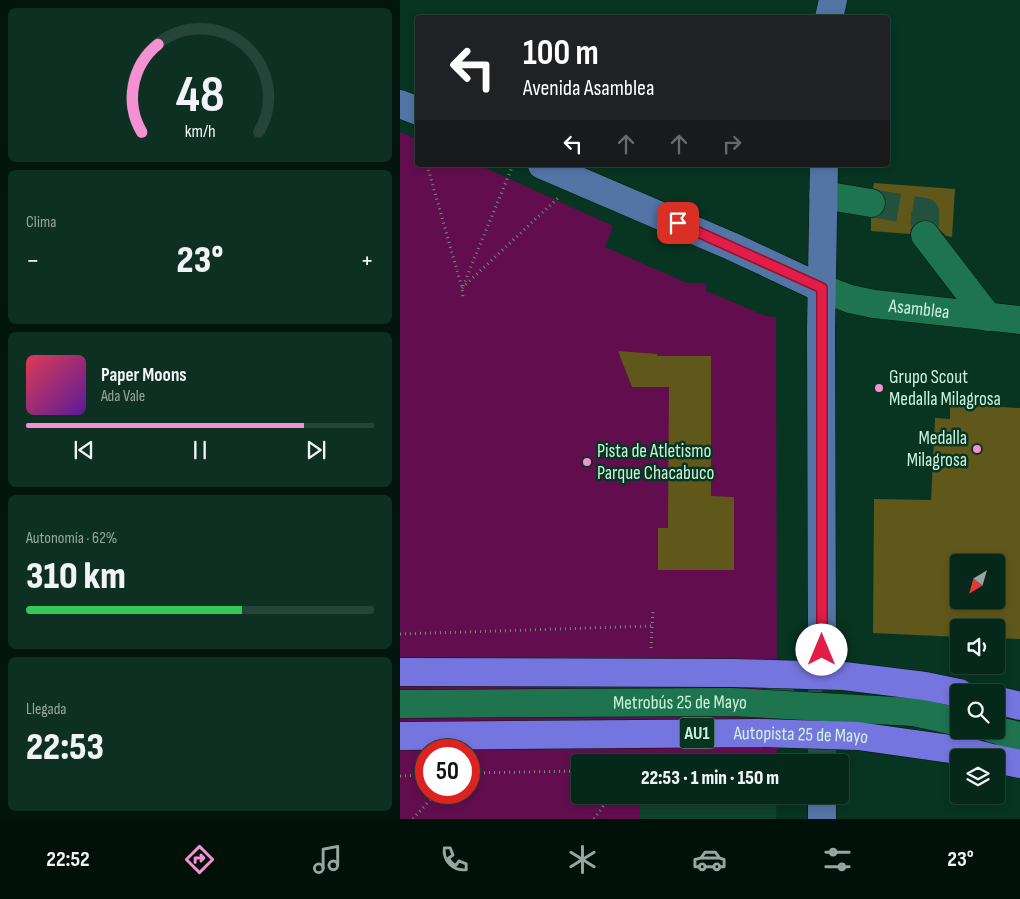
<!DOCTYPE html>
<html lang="es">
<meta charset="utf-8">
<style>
body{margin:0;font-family:"Sofia Sans Condensed",sans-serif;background:#0e3023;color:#f1f3f6;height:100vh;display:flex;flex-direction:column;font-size:19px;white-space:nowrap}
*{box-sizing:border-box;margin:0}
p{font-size:16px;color:#97a6a2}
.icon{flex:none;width:28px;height:28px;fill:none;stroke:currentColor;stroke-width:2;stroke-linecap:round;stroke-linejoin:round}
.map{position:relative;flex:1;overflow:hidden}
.sheet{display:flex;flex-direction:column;gap:8px;padding:8px;background:#03160e;width:400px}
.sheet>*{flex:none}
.guide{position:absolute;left:15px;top:15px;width:475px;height:152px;border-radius:5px;box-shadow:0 2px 8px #0003,0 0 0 1px #264439;background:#202124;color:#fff;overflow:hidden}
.needle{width:32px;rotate:217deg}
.controls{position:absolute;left:550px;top:554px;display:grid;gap:10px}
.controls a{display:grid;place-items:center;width:55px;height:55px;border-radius:5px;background:#05281a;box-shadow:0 2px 8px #0003,0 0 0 1px #264439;font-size:25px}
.speed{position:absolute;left:15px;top:739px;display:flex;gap:10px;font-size:25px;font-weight:700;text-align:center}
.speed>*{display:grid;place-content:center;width:65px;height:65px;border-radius:50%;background:#05281a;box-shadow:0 2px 8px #0003,0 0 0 1px #264439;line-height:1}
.speed .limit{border:8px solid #d22;background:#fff;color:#111}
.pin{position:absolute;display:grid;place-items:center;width:42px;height:42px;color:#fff;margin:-21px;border-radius:10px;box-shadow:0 2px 8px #0006}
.me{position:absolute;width:55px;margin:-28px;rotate:0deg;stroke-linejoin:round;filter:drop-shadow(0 0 4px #0008)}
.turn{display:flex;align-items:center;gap:18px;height:105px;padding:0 25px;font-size:22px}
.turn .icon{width:65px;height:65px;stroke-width:2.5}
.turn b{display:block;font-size:35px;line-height:42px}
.lanes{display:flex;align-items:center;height:48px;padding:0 25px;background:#0003;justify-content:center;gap:25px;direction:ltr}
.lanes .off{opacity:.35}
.big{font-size:38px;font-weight:800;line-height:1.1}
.sheet .tile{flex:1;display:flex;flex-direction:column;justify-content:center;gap:8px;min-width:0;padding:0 18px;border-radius:8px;background:#0e3023}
.sheet .dial{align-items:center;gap:0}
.dial svg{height:130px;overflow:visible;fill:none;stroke:#264439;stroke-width:7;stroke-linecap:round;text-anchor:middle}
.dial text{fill:#f1f3f6;stroke:none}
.song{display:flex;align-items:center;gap:15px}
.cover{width:60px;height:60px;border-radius:8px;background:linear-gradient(135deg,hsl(350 70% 55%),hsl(270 70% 35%))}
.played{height:5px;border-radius:2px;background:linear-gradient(90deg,#f491d3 80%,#264439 80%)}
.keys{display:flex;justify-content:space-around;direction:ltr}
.heat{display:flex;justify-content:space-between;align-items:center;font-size:28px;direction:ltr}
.charge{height:8px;border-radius:4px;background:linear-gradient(90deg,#34c759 62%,#264439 0)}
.trip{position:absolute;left:171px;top:754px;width:278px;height:50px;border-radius:5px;background:#05281a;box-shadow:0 2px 8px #0003,0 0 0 1px #264439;font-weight:800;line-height:50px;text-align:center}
.menu{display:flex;height:80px;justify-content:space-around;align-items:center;background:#02100a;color:#97a6a2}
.menu .icon{width:35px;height:35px}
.menu .current{color:#f491d3}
.menu b{font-size:22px;color:#f1f3f6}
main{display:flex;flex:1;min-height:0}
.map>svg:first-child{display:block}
</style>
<main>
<section class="sheet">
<div class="tile dial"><svg viewBox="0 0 100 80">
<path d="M14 69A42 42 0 1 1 86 69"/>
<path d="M14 69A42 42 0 0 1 24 15" stroke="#f491d3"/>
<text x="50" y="56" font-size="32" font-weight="700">48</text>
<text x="50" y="72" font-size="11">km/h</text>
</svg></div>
<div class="tile"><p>Clima</p>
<div class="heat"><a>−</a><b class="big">23°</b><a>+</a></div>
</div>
<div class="tile">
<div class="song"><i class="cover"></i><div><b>Paper Moons</b><p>Ada Vale</p></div></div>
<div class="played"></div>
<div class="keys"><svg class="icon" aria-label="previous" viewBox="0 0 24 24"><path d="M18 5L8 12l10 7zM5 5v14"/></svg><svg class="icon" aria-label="pause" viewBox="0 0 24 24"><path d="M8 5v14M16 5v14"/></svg><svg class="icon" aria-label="next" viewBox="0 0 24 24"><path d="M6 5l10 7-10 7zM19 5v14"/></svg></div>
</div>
<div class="tile"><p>Autonomía · 62%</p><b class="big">310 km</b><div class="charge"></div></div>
<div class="tile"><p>Llegada</p><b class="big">22:53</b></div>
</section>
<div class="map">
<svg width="620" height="819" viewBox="0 0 620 819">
<rect width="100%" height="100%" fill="#073522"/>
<!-- built -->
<path fill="#0f422d" d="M273,795H377L376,819H240V798Z"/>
<!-- green -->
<path fill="#620e4e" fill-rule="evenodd" d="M0,132L17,139L18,165H79L213,226L205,247L287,283H305L306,291L366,316L376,317L377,762H180V795H273L240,798V819H0ZM26,750H69V792H26Z"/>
<!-- building -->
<g fill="#60571b" fill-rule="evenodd">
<path d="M474,183L555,189L552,237L546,236L531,221L523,220L515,223L511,229L510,234L471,231V218L477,217L483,213L486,205L485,197L481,191L473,188Z"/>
<path d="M218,351L257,354V356H311V496L334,497V570H258V528H268L269,387H232Z"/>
<path d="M550,404L620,408V639L596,638V628H559V637L473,633L474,499L531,500L535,418L550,419ZM559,562H596V600H559Z"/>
</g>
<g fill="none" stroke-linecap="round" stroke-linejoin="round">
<!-- minor-tunnel -->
<g stroke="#24513e" stroke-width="28" stroke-dasharray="28 14" stroke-linecap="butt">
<path d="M471,203L525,212V235"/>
<path d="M366,692L422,693"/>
</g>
<!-- major-tunnel -->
<path stroke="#24513e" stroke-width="28" stroke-dasharray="28 14" stroke-linecap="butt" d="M422,652V762"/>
<defs>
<g id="minor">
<path d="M423,195L471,203"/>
<path d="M525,235L588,317"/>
<path id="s1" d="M421,288L450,299L474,304L620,320"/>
<path d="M594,730L620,736"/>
</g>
<g id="major">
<path d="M429,18L433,0"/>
<path d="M0,104L18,111"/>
<path d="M142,165L331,246L421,288"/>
<path d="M422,649L421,330L424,165"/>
<path d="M422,819V795"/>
</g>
<g id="highway">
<path d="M596,700L620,706"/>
<path d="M596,759L620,764"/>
</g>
</defs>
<!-- minor casing -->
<use href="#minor" stroke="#021a0e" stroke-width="29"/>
<!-- major casing -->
<use href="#major" stroke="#021a0e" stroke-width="29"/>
<!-- highway casing -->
<use href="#highway" stroke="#021a0e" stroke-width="29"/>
<!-- path -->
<g stroke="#67917d" stroke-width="3" stroke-dasharray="1 4" stroke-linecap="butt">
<path d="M27,165L62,288L63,298"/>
<path d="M63,286L113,165"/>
<path d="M62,288L158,198"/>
<path d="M0,634L253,626"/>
<path d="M251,648L253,610"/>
<path d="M69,773L180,771"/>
<path d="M0,776L26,775"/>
<path d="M13,819L37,792"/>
<path d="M194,819L211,795"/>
</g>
<!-- minor -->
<use href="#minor" stroke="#1f7450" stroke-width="28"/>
<!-- major -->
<use href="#major" stroke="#5375a6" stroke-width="28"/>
<!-- highway -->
<use href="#highway" stroke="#7575df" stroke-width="28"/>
<defs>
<g id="minor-bridge">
<path id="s2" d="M0,704L332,702L514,712L559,722"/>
</g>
<g id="highway-bridge">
<path d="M0,672L333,673L444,676L525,686L559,693"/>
<path id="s3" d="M0,736L359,733L458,736L565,751L592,758"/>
</g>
</defs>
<!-- minor-bridge casing -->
<use href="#minor-bridge" stroke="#021a0e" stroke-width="29" stroke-linecap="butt"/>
<!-- highway-bridge casing -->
<use href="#highway-bridge" stroke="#021a0e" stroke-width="29" stroke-linecap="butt"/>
<!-- minor-bridge -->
<use href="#minor-bridge" stroke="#1f7450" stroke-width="28"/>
<!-- highway-bridge -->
<use href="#highway-bridge" stroke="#7575df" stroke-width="28"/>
</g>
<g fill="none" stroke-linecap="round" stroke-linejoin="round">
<defs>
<path id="route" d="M278,223L422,288V650"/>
</defs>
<!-- route casing -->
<use href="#route" stroke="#92132f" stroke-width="12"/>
<!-- route -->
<use href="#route" stroke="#e11d48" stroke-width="9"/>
</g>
<!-- markers -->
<g fill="#f491d3" stroke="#073522" stroke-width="2">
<circle cx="479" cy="388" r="5"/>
<circle cx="577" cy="449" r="5"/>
<circle cx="187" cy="462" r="5"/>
</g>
<g text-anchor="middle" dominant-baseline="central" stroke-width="5" stroke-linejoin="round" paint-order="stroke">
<!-- shield labels -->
<rect fill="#073522" stroke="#90b9a4" stroke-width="1" x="279.5" y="717.5" width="35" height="31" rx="4"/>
<g font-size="18" font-weight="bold" fill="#cbf2dc">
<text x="297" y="733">AU1</text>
</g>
<!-- street labels -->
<g font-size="19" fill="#cbf2dc" stroke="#073522">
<text stroke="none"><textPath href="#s1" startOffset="101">Asamblea</textPath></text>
<text stroke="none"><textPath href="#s2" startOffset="280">Metrobús 25 de Mayo</textPath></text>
<text stroke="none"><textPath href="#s3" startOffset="401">Autopista 25 de Mayo</textPath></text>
</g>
<!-- poi labels -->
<g font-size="19" fill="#cbf2dc" stroke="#073522" text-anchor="start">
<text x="489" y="377">Grupo Scout<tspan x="489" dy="22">Medalla Milagrosa</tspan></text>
<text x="567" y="438" text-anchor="end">Medalla<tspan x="567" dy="22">Milagrosa</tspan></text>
<text x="197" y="451">Pista de Atletismo<tspan x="197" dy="22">Parque Chacabuco</tspan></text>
</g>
</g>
</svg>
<div class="controls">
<a><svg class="needle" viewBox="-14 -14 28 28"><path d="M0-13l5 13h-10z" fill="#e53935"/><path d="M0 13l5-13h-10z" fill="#97a6a2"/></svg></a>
<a><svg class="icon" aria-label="sound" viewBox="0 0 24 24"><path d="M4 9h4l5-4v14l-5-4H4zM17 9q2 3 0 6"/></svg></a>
<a><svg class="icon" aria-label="search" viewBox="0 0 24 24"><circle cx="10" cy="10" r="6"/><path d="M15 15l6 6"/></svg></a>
<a><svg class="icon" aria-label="layers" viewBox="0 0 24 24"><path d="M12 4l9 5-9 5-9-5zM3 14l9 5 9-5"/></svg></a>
</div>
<div class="speed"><div class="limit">50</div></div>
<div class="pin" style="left:278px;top:223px;background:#d93025"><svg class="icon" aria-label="arrive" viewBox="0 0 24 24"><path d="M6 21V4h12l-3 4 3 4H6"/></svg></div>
<svg class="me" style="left:422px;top:650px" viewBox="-20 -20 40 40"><circle r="19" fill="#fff"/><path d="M0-13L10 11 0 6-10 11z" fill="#e11d48"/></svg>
<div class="trip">22:53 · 1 min · 150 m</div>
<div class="guide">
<div class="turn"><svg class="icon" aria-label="left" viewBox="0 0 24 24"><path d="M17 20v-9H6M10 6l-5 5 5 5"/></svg><div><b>100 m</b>Avenida Asamblea</div></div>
<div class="lanes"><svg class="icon" aria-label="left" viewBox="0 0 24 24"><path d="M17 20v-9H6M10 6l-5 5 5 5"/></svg><svg class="icon off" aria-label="ahead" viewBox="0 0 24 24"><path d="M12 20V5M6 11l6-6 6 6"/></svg><svg class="icon off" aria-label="ahead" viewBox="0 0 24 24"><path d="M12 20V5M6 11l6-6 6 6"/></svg><svg class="icon off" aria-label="right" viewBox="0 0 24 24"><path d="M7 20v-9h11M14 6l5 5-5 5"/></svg></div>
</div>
</div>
</main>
<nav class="menu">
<b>22:52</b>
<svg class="icon current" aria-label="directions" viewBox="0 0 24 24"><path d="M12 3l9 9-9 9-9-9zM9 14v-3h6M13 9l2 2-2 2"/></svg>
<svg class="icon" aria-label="music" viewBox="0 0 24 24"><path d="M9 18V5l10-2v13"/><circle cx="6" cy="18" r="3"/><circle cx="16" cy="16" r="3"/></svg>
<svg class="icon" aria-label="phone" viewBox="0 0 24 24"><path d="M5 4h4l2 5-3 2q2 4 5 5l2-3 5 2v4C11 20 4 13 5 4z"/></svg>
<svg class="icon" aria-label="climate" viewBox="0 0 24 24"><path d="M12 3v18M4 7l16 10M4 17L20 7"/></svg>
<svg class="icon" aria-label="car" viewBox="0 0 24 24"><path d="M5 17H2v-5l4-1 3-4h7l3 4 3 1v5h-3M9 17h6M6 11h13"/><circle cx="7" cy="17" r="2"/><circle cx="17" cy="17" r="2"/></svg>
<svg class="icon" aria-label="filters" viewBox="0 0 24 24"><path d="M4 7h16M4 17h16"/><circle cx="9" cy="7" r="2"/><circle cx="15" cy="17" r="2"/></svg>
<b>23°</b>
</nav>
